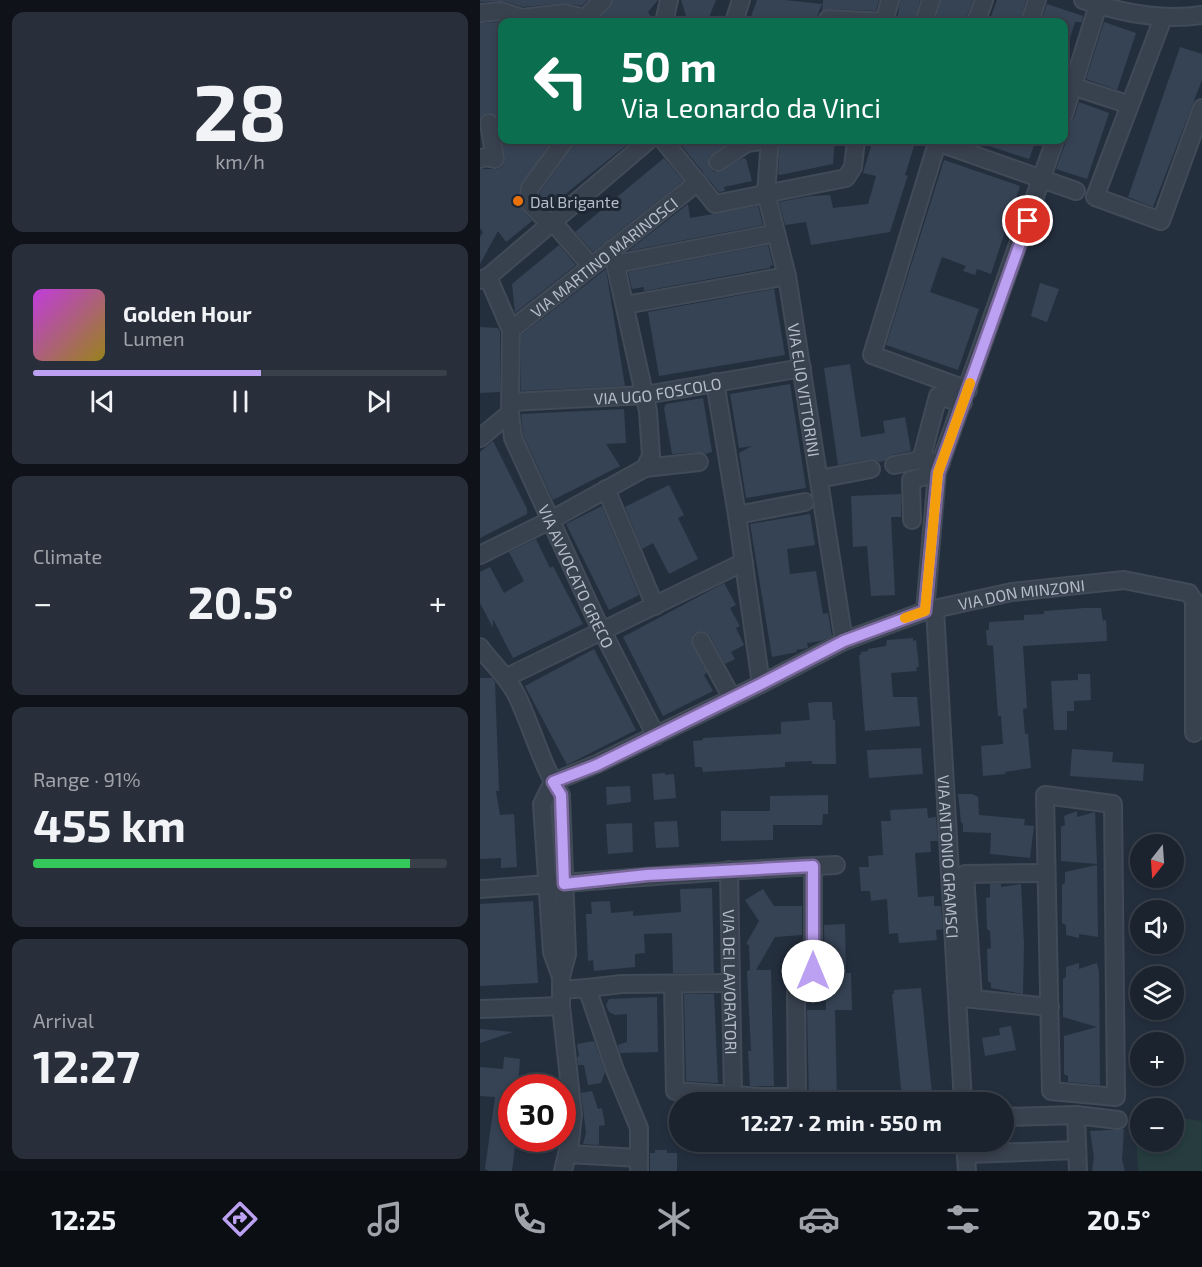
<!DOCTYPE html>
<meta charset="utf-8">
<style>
body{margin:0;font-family:"Exo 2",sans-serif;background:#282f3a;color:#f1f3f6;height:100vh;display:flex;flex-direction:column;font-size:22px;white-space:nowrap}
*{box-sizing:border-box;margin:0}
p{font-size:20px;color:#a0a4aa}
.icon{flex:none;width:33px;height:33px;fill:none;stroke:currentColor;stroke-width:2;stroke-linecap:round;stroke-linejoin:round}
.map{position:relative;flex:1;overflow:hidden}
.sheet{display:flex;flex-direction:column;gap:12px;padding:12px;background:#0f1319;width:480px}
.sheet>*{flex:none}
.banner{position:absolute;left:18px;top:18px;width:570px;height:126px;border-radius:12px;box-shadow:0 3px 9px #0003,0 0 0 2px #39404a;background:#0b6e4f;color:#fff;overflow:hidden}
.needle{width:39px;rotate:197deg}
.fabs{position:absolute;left:650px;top:834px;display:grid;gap:12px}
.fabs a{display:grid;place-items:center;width:54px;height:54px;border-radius:50%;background:#1b232e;box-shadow:0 3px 9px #0003,0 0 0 2px #39404a;font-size:30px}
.speed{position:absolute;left:18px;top:1074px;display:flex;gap:12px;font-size:30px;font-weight:700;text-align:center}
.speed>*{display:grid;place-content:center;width:78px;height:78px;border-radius:50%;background:#1b232e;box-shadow:0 3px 9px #0003,0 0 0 2px #39404a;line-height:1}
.speed .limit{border:9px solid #d22;background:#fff;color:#111}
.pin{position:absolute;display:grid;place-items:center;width:51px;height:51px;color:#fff;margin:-26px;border:3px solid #fff;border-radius:50%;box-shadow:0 2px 6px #0007}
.me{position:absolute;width:66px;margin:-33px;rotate:0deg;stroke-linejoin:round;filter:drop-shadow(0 0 4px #0008)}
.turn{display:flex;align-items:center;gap:21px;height:126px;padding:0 24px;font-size:27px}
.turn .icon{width:78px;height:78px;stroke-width:2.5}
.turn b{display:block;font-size:42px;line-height:51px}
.big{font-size:45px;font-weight:700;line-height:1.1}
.sheet .widget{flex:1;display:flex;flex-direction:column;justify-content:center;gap:9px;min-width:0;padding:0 21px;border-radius:12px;background:#282f3a}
.sheet .dial{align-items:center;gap:0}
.dial b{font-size:78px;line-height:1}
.song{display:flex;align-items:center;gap:18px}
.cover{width:72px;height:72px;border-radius:9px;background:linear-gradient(135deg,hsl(290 70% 55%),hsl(50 70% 35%))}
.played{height:6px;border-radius:3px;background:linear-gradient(90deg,#bca0f2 55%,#39404a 55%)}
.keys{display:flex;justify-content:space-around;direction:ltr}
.heat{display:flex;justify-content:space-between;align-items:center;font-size:33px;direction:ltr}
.charge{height:9px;border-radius:4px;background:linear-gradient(90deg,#34c759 91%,#39404a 0)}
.trip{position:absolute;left:189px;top:1092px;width:345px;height:60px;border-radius:30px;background:#1b232e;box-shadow:0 3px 9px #0003,0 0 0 2px #39404a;font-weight:700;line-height:60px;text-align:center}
.tabs{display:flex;height:96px;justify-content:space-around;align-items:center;background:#0b0e12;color:#a0a4aa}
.tabs .icon{width:42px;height:42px}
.tabs .current{color:#bca0f2}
.tabs b{font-size:27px;color:#f1f3f6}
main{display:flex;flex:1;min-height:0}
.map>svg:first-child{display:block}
</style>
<main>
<section class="sheet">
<div class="widget dial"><b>28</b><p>km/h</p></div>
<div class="widget">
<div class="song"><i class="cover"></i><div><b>Golden Hour</b><p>Lumen</p></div></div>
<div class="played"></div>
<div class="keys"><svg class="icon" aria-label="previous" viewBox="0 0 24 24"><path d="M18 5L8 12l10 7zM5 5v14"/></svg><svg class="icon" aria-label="pause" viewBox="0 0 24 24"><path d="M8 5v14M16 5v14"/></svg><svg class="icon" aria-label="next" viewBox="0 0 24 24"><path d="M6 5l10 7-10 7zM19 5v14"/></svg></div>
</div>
<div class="widget"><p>Climate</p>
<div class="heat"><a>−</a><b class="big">20.5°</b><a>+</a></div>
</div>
<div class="widget"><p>Range · 91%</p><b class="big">455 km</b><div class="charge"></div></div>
<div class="widget"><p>Arrival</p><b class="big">12:27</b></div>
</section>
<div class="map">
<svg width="722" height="1171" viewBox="0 0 722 1171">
<rect width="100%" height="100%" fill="#242f3e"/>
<!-- green -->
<path fill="#263c3f" d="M655,1113L660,1114V1142H693V1117L722,1121V1171H658Z"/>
<!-- building -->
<g fill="#364354">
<path d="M0,0H108L102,6L83,3L43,7L24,1L0,2Z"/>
<path d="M133,0H178L168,12L174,22H115L130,7Z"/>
<path d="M201,0H236L227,22H208Z"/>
<path d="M277,0H305L342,4L335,22H269Z"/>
<path d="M343,0H399L396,11L349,9L342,11Z"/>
<path d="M420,0H440L434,21L417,20Z"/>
<path d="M461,0H493L485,22H455Z"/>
<path d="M517,0H546L540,22H509Z"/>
<path d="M567,4L603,16L602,22H595L586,51L584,50V22H561Z"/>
<path d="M20,22L22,23V140H72L40,187L38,206L52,221L26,242L18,231L0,264V237L3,232L0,228V169H18L23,166L25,158L17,117L8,113L0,118V23Z"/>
<path d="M624,22L656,33L637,90L606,79Z"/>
<path d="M700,47L722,54V80L673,207L648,197Z"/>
<path d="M599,102L629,113L607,179L576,169L585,144L584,131L586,124L594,118Z"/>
<path d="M95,140H153L68,208L59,198L60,192L93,146Z"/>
<path d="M207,140H253L229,157V167L234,172H239L263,158L266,159L272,181L244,187L245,191L239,192L201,145Z"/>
<path d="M300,140H355L353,164L300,175L298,174Z"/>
<path d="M393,140H436L425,175L428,176L426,181L410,232L331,245L326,222L305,225L299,202L331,196L350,195L353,208L388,204L396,176L383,173Z"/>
<path d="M497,140H556L549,159L497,142Z"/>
<path d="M184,158L203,181L113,252L95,232Z"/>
<path d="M464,160L540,186L511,274L497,269L495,275L483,271L486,266L462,257L450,292L499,309L478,370L406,345Z"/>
<path d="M208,204L210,218L278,206L283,225L148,251Z"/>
<path d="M79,245L96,265L35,313L32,284Z"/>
<path d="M288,245L293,265L290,266V268L164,291V287L152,289L148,272Z"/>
<path d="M126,269L145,386L41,391V335Z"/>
<path d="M560,283L579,289L567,322L551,316Z"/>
<path d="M294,289L305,355L179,376L168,312Z"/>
<path d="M0,327L18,328L20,332V392L0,393Z"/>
<path d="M370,364L381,437L405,433L403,421L425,417L431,451L412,455L404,461L399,462L389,459L358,465L344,368Z"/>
<path d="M310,384L326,488L266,498L259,453L272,446L259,448L250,394Z"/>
<path d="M223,398L232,452L225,454L218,452L192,454L184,408L186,404Z"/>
<path d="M144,409L146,443L126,444L140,466L73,500L43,435L41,414Z"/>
<path d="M13,441L47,509V514L0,538V452Z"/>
<path d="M189,485L204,515L198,518L218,559L189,574L173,543L162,549L145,507Z"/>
<path d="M421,494V517H411L415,595L391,596L387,546L373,547L371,496Z"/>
<path d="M122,506L159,595L129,610L86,524Z"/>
<path d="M330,514L335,545L307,549L310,574L336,571L343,614L348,613L352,636L341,641L327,643L328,648L316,650L317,652L292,657L270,524Z"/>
<path d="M56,539L70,568L73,566L103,624L33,658L13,619V628L0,603V572L10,567L24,593L44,581L29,552Z"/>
<path d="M244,583L256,605L250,608L260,626L256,628L264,645L251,652L255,659L245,664L230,636L222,631L216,632L212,636V645L227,673L224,675L233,691L183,716L143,637Z"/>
<path d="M604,608H621L623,621L626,620L627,641L543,646L547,708L543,709L545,734H548L551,768L525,772V774L503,776L501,746L523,744L521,716H518L513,646L507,645L506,630H509V622L544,620V615L564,614V611Z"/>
<path d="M433,638V641L436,640L439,667H436L437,671L411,673L413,697H437L440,726L385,731L379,655H381V652L388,651V649L406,646L407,640Z"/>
<path d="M114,649L156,730L87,765L45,686Z"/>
<path d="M598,674H610L611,700L594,701V711H587V730H574L571,681L598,680Z"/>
<path d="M0,678H12L15,682L19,791H16L20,815L34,814L37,867L21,868V858L0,859Z"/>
<path d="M336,702H352L353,720H355L356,764H332V761L305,762V767L223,772L222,767H215L213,741L223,740V738L301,734V722L330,720L328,703Z"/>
<path d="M441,748L443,774L389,778L387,750Z"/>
<path d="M592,749L633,752L632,762L664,764L663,781L590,776Z"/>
<path d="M185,773V775L194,774L196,798L174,800L172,774Z"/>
<path d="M150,786L151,802L127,805L126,787Z"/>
<path d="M478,794H492L498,797L499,815L545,819L544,825L554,826L550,858L510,854L511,833L483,832V824L481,822Z"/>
<path d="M348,795V814H343L342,825H293V840L241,841V811H290V796Z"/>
<path d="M447,808L448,818L456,817L458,841H450L451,852L435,853L438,897L454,896V906H461L463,929L456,930L457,940L419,943L418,933L409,934L407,899L391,901L390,891H381L379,867H389L388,856L403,855L401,821H411L410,810Z"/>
<path d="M597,811V817L615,812L617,864L581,861V827L585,825L584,816Z"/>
<path d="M197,821L199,847L176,848L174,822Z"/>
<path d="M152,823L153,852L128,854L126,824Z"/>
<path d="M617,865L618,937L599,934V938L586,935V925L582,923V885L585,883V872Z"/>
<path d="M510,884H521V887L541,884L544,944L543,994L511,988V983L508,981L507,949L511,948L510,931L507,929L506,898L510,897Z"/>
<path d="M232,888L234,973H193L192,933L164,934L165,953L155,954V967L114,971L113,960L108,961L106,914H112L111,902L130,901L131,913L153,911V916L201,912L200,889Z"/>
<path d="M283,889L294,906H322V935L295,937L276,970H291L294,1086H270L268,1051H271L267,971L270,970L269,945L266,944L279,921L265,900Z"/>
<path d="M53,901L58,983L0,986V904Z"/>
<path d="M365,924L366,973H371L372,1010H346L344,925Z"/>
<path d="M599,963V969L617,963L619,972L620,1085L588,1082V1076L584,1074V1036L617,1027L583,1017V979L586,977V967Z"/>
<path d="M441,988L453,1102H426L425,1098L422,1099L412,994H414V990Z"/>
<path d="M204,994H234L238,1083L206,1081Z"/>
<path d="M177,997L178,1052L140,1053L138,1045L147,1042V1014L135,1015L129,1012L126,1005L129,999Z"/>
<path d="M327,1010H355L357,1100L329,1101Z"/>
<path d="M531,1026L536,1050L505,1056L502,1038L520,1035L519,1028Z"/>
<path d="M0,1029L33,1032L0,1043Z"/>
<path d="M114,1041L125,1072L121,1083L108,1085L104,1065H98L97,1057L99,1056L97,1044Z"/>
<path d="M24,1057L40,1059L38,1088H32V1138H36L32,1171H9L5,1169L15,1097L0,1096V1067L23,1069Z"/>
<path d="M112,1091L118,1109L122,1108L125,1125L119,1126V1145L103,1144L106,1133L101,1093Z"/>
<path d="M644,1129L642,1160L645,1171H612L614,1157L610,1131Z"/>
<path d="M175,1150H187V1153H197V1171H170V1153H175Z"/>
</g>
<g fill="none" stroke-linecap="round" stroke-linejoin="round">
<defs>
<g id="minor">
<path d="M603,0C641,13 681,21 722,15"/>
<path d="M0,13L21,11L42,18L84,13L105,18L123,0"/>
<path d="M683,18L615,197L681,221L722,108"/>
<path d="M348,19L407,22"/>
<path d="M184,22L189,0"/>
<path d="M254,22L261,0"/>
<path d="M404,22L410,0"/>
<path d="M444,22L451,0"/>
<path d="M496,22L504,0"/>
<path d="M550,22L557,0"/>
<path d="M601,89L650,105"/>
<path d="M584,114L618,5"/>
<path d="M183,140L235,204L366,178L373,167L376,140"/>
<path id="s1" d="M290,140L286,193L307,276L364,641"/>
<path d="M458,140L392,355L488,390"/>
<path d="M457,142L596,191"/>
<path d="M0,159L5,157L15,159L9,123"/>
<path d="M238,162L267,143L290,140"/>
<path d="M72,221L111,266"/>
<path d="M69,223L48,202L50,188L85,140"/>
<path d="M132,249L168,411L171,456L165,468"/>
<path d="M136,264L296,233"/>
<path id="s2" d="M8,277L31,330L30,413L33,438L115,617L176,736"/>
<path d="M0,280L8,277L169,140"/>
<path d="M145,305L307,276"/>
<path id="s3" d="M31,330L218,182"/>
<path d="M235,382L257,515L281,684"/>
<path id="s4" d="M31,402L165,395L322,368"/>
<path d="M0,438L30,413"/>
<path d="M461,463L441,460L458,396L483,403"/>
<path d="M414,465L441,460"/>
<path d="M339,479L391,469"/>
<path d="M126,489L175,606"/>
<path d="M257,515L325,502"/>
<path d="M432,520L431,480L457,473"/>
<path d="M0,555L69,521L165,468L219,462"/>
<path id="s5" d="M455,609L483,1102"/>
<path d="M445,611L457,473L575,140"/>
<path d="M221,641L252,698"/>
<path d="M0,647C13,665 29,678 38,698C53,730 62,766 81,795L87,954L81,977V1006L93,1115L90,1142L83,1171"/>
<path d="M27,677L264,562"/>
<path id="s6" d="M73,782L117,764L281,684L364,641L445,611L532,592L644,580L709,593L714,601V733"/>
<path d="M73,782L62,804L72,952L81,977"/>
<path d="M565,795L633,804L636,1097L571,1091Z"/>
<path id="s7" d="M249,870L253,1095"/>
<path d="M0,889C119,881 237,870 356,865"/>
<path d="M193,984L195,1091L281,1097H317L316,992H333V866"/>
<path d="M107,988L142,984L251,983"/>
<path d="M81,990L107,988L135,1070L159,1128V1171"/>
<path d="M484,998L570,1007"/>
<path d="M493,999L485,874L566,873"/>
<path d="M0,1009L81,1006"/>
<path d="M596,1115L638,1120"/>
<path d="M524,1117L596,1115L598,1171"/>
<path d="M485,1142L487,1171"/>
<path d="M87,1154L159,1158"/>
<path d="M486,1154L597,1150"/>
</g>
</defs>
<!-- minor casing -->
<use href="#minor" stroke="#414a57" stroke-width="20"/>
<!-- minor -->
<use href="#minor" stroke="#38414e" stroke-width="16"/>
</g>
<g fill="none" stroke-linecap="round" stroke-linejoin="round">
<defs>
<path id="route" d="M333,971V866L167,875L84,884L81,795L73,782L117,765L281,684L364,641L445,611L458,473L548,221"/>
</defs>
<!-- route casing -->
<use href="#route" stroke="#7a689d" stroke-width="15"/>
<!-- route -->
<use href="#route" stroke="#bca0f2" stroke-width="10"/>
<!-- slow -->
<path stroke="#f59e0b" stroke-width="10" d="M425,618L445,611L458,473L490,383"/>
</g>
<!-- markers -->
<circle fill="#e8710a" stroke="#1d2633" stroke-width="2" cx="38" cy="201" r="6"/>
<g text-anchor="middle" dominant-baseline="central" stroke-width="6" stroke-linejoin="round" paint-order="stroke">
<!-- poi labels -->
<g font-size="16" fill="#b4bcc9" stroke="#1d2633" text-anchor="start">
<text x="50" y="201">Dal Brigante</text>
</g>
<!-- street labels -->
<g font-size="16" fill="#b4bcc9" stroke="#1d2633">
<text stroke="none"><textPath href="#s3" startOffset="118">VIA MARTINO MARINOSCI</textPath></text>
<text stroke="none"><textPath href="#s4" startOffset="147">VIA UGO FOSCOLO</textPath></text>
<text stroke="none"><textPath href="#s1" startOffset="254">VIA ELIO VITTORINI</textPath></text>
<text stroke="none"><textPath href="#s2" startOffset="318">VIA AVVOCATO GRECO</textPath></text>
<text stroke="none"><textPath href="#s6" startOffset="508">VIA DON MINZONI</textPath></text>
<text stroke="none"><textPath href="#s5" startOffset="248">VIA ANTONIO GRAMSCI</textPath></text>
<text stroke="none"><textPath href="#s7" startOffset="112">VIA DEI LAVORATORI</textPath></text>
</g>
</g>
</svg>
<div class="fabs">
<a><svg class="needle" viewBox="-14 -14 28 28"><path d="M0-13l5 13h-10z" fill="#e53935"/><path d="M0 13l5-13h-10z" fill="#a0a4aa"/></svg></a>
<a><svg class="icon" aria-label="sound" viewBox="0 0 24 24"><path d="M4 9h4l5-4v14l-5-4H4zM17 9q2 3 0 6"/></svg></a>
<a><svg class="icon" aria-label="layers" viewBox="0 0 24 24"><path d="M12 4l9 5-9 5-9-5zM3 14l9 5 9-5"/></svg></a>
<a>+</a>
<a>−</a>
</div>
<div class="speed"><div class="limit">30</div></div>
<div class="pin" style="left:548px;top:221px;background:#d93025"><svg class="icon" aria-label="arrive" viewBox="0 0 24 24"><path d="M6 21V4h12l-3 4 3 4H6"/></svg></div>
<svg class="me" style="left:333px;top:971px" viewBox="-20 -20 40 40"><circle r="19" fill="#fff"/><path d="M0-13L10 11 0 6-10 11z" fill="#bca0f2"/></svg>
<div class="trip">12:27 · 2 min · 550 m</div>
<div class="banner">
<div class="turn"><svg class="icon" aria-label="left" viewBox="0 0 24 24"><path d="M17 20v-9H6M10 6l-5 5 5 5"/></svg><div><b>50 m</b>Via Leonardo da Vinci</div></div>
</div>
</div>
</main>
<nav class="tabs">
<b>12:25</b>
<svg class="icon current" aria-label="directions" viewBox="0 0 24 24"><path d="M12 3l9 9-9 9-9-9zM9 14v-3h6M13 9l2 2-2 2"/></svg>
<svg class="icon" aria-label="music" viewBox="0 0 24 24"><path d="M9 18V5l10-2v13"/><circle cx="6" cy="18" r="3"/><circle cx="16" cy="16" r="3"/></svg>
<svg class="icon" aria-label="phone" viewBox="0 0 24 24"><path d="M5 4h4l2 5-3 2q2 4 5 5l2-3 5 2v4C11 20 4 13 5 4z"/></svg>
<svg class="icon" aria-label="climate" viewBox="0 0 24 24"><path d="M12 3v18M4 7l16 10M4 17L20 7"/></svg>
<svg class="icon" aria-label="car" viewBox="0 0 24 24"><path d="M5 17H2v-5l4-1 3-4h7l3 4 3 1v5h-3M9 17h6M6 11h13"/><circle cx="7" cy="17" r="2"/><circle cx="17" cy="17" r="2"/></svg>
<svg class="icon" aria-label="filters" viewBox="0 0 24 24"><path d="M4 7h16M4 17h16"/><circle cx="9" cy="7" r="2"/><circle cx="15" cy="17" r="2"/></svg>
<b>20.5°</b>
</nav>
